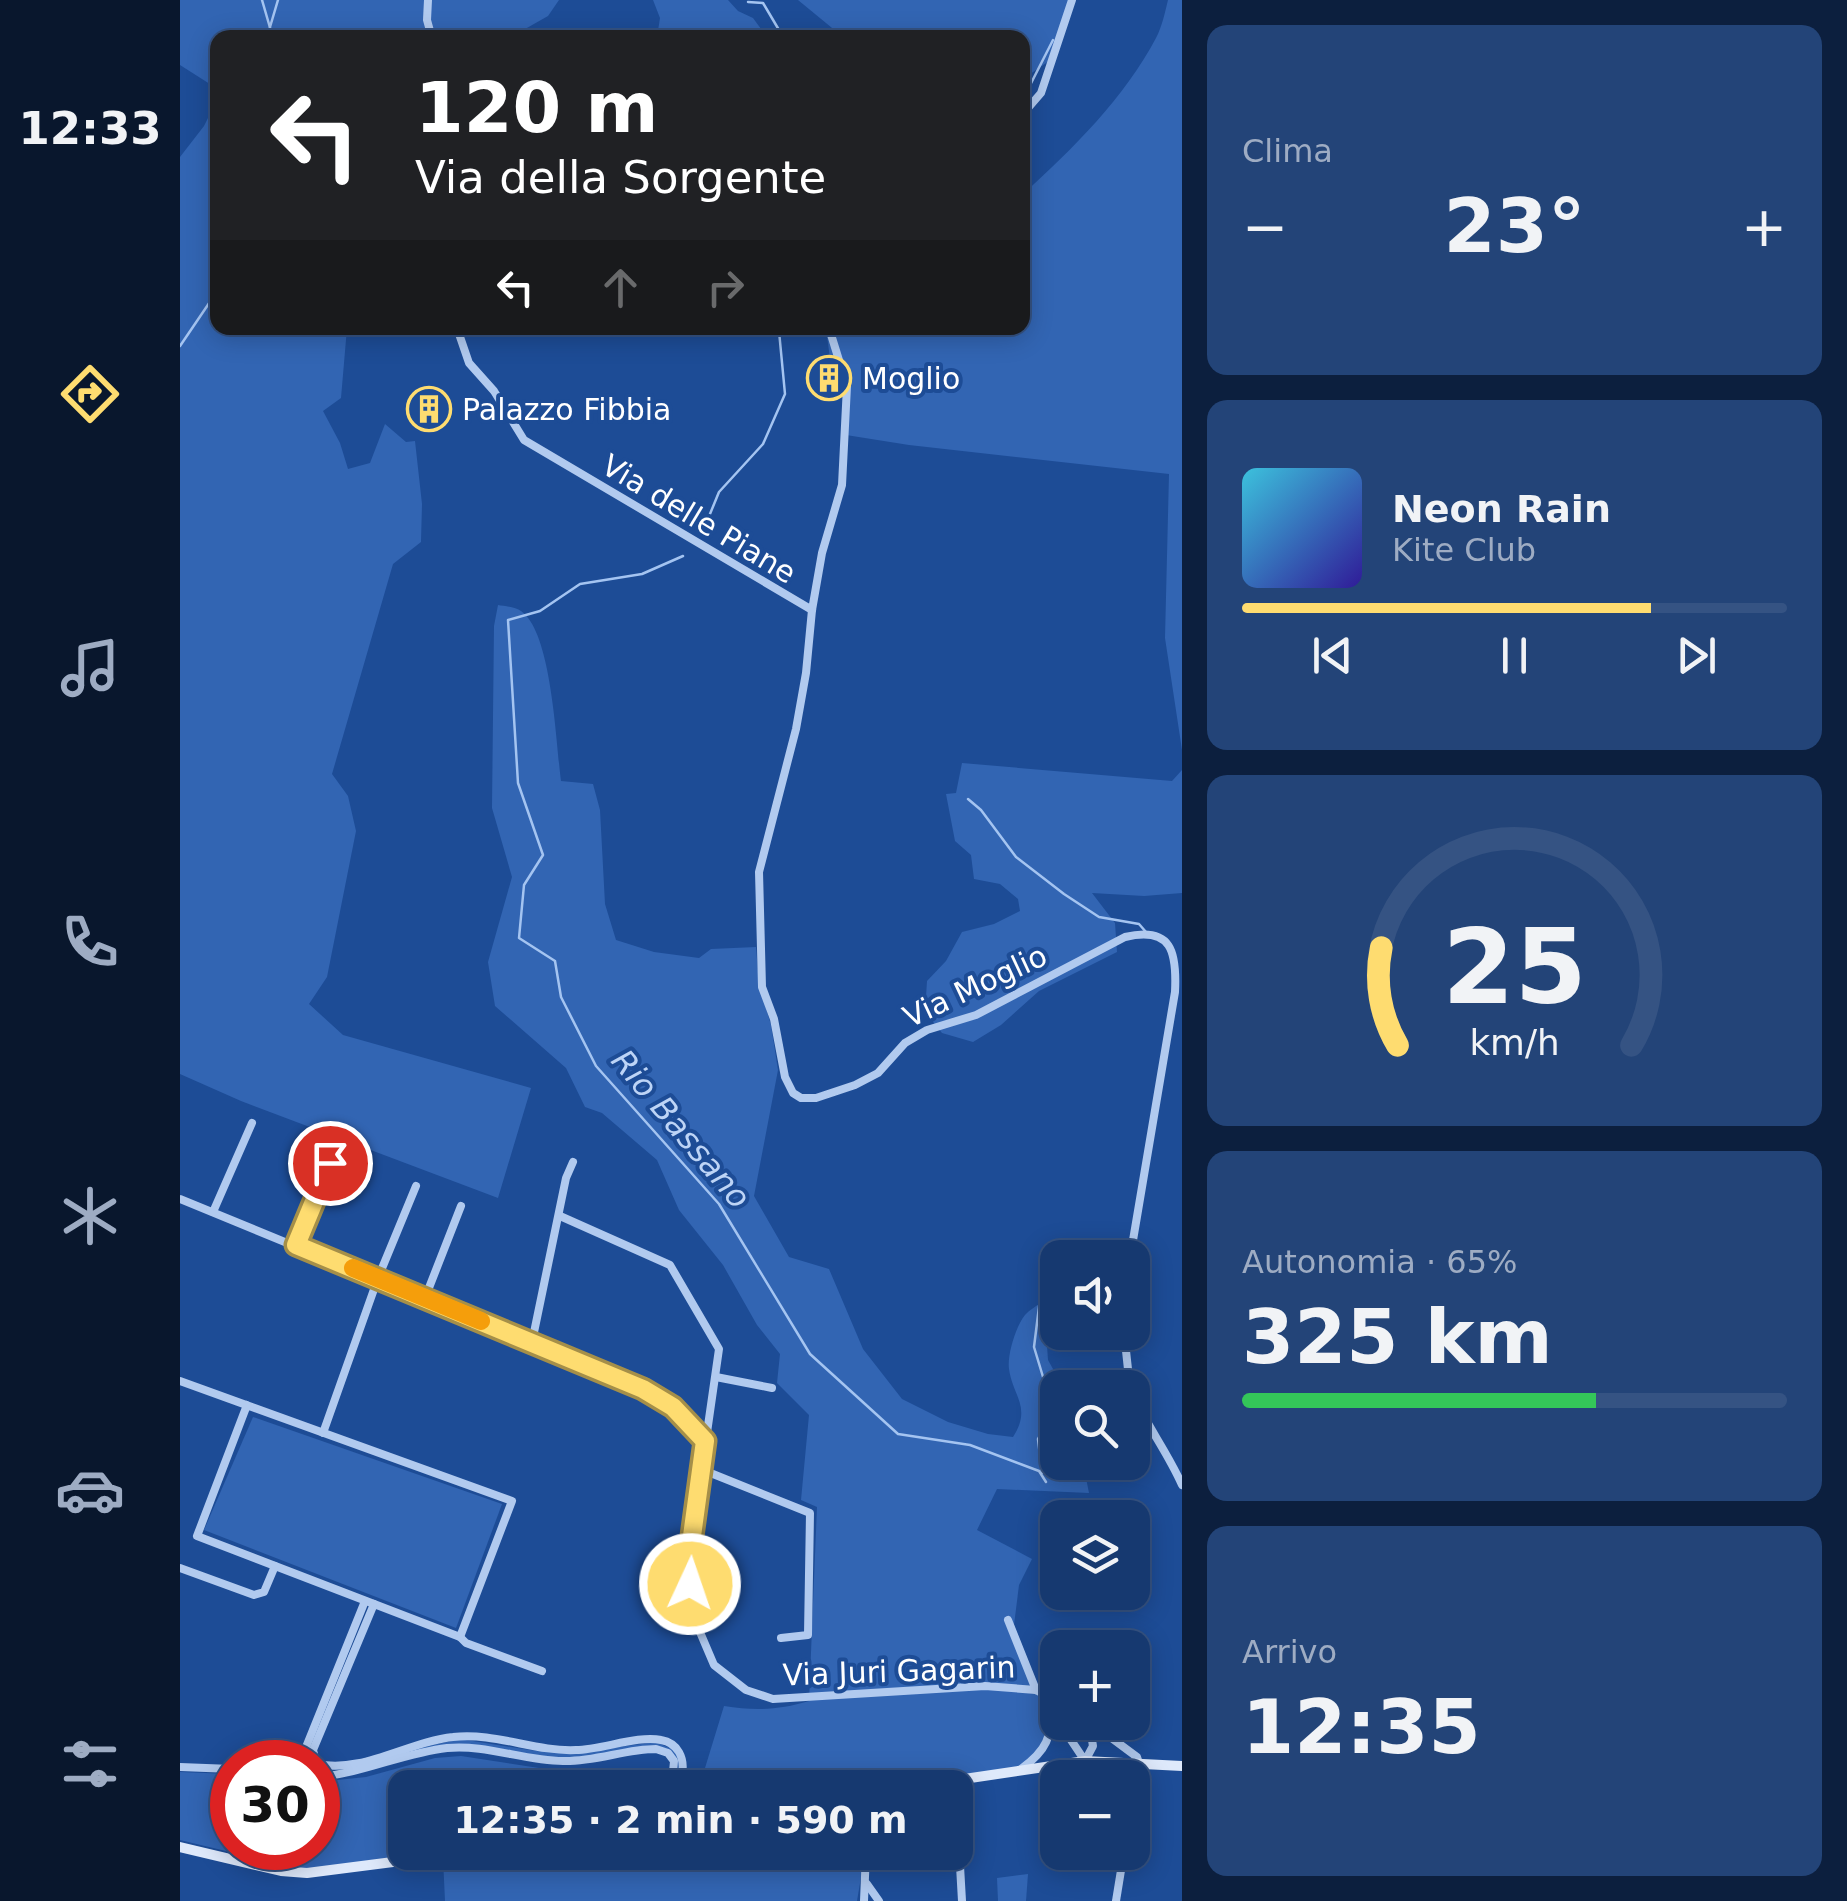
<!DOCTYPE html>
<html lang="it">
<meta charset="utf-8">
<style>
body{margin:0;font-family:"DejaVu Sans",sans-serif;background:#234478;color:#f1f3f6;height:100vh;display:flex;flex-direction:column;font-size:38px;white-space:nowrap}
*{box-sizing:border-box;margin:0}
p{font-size:32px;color:#9eacc3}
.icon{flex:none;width:55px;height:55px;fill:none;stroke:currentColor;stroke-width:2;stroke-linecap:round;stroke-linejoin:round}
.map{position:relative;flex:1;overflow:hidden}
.drawer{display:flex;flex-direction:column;gap:25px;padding:25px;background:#0c1f3e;width:665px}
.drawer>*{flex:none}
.guide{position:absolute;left:30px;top:30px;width:820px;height:305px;border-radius:20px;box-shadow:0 5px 25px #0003,0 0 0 2px #355383;background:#202124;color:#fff;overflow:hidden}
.buttons{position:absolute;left:860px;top:1240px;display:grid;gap:20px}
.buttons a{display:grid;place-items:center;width:110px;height:110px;border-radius:20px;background:#163970;box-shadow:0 5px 25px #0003,0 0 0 2px #355383;font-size:50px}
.speed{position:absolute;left:30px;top:1740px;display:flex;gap:20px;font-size:50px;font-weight:700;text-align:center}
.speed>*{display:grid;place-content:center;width:130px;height:130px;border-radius:50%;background:#163970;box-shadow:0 5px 25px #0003,0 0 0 2px #355383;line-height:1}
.speed .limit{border:15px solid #d22;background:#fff;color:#111}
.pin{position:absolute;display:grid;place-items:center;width:85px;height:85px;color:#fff;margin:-42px;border:5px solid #fff;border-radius:50%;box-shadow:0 2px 10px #0007}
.me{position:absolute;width:110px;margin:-55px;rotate:3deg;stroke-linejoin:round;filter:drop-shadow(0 0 8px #0008)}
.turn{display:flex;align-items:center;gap:35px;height:210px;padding:0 40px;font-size:45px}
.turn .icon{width:130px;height:130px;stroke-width:2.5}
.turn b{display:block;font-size:70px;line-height:85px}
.lanes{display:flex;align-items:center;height:95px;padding:0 40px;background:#0003;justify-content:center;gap:50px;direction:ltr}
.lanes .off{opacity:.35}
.big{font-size:75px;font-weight:800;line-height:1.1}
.drawer .widget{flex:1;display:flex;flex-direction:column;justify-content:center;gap:15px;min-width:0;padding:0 35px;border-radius:20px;background:#234478}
.drawer .dial{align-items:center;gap:0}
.dial svg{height:260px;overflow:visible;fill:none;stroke:#355383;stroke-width:7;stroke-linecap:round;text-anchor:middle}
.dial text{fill:#f1f3f6;stroke:none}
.song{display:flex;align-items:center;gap:30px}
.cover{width:120px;height:120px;border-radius:15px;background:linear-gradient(135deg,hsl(190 70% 55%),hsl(250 70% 35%))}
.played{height:10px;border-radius:5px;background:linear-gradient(90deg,#fedc70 75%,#355383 75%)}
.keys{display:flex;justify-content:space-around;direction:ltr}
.heat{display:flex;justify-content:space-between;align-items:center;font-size:55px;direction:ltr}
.charge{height:15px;border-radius:8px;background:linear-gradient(90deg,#34c759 65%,#355383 0)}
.trip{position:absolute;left:208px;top:1770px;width:585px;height:100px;border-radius:20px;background:#163970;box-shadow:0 5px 25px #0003,0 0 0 2px #355383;font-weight:800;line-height:100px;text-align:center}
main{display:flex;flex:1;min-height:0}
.dock{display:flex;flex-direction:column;width:180px;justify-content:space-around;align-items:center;background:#09172d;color:#9eacc3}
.dock .icon{width:70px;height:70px}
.dock .on{color:#fedc70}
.dock b{font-size:45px;color:#f1f3f6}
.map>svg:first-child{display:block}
</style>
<main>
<nav class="dock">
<b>12:33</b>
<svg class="icon on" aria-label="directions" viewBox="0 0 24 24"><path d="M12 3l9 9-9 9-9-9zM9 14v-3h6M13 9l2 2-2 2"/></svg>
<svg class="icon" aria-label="music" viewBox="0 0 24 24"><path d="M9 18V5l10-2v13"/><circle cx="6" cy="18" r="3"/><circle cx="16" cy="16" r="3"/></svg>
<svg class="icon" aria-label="phone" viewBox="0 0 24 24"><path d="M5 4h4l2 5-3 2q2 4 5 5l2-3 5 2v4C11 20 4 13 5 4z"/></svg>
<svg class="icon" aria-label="climate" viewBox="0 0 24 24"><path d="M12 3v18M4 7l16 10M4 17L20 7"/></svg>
<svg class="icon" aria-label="car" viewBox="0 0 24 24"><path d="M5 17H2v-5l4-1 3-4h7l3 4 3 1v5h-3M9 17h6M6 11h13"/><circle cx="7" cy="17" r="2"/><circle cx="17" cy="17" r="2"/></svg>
<svg class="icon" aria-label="filters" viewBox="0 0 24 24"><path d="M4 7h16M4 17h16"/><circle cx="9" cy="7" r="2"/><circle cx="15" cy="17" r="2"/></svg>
</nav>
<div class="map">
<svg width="1002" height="1901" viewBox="0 0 1002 1901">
<rect width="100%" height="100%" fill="#1d4c96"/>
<!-- green -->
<g fill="#3265b3">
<path d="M0,0H379L368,16L331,37L38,38V328H167L161,398L143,411L160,443L168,469L190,463L205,424L226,442L235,441L242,504L241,542L213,564L152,774L168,796L176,831L147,977L129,1004L163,1035L351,1088L318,1198L61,1101L0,1074V157L24,126L36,102L33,86L0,65Z"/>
<path d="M473,0H548L558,11L573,18L587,37H477L480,18Z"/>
<path d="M618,0H895L869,61L843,79L842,38L663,37Z"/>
<path d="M988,0H1002V750L985,638L989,474L729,445L666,435L664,439L670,405L650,359L646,328H842L843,194C892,150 945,97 976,38C982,27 985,12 988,0Z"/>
<path d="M318,605C324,606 336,607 341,611C372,632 376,744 381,781L413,784L420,810L425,904L436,940L474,952L519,958L531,949L576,947L579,984L591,1025L598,1070L574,1196L609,1257L649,1269L683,1349L722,1399L768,1422L808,1434L833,1437C852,1407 833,1397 829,1369C827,1355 836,1326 845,1315C849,1310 858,1305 864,1301L868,1360L883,1387L878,1388V1462L903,1463L909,1493L817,1489L797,1530L852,1559L839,1585L834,1625L864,1702L869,1732L847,1767L725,1787H527L525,1768L544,1706C575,1711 599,1710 629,1701L637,1507L621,1500L629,1415L597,1383L600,1354L577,1325L543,1265L499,1210L477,1160L422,1113L405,1107L386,1068L315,1006L308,962L332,877L312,808L314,626Z"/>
<path d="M782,763L992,781L1002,770V893L964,896L912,893L935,923L937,952L859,991L821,1025L793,1042L762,1033L745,1012L747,981L766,961L782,932L814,924L840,911L838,899L820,884L794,879L791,855L775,841L766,794L776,793Z"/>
<path d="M73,1417L322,1504L276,1628L24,1530Z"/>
<path d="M280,1739L356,1751L395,1753L476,1742L494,1750L500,1759L499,1774L468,1787H461L493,1775L498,1770L491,1752L379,1759L288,1746L138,1773V1767L153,1768Z"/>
<path d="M281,1756L359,1768L360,1787L225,1788V1852L685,1853L677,1901H265L263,1858L141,1874L0,1840V1772L52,1774V1848H138V1782L186,1777L255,1758Z"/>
<path d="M848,1874L846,1901H818L817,1878Z"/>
</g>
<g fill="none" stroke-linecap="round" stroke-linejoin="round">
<!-- stream -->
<g stroke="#a4c4f1" stroke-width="2.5">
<path d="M82,0L93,38"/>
<path d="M568,2L583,3L599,30L612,38"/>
<path d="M90,27L98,0"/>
<path d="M842,101L873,40"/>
<path d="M0,346L38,290"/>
<path d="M523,531L539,492L583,444L605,394L599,331L602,328"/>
<path d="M503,556L462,574L400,584L360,611L328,620L338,783L363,855L344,885L339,938L375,961L381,997L416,1066L539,1204L630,1354L718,1434L790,1445L859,1471L866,1482"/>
<path d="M788,799L801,810L836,857L884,894L919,917L959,924L966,932"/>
<path d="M861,1291L854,1347L873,1410L858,1439L862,1473"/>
</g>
<!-- minor -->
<g stroke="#b1caef" stroke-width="8">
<path d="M248,0L247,20L252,38"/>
<path d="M842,115L861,93L892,0"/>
<path d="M277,328L289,363L314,391L344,440L632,610"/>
<path d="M649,328L667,386L662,485L642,553L632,610L626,673L616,729L579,872L582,987L594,1019L605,1077L613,1093L621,1098H636L675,1085L698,1073L725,1043L747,1030L796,1015L945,937C992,926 997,952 995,992L950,1258"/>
<path d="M0,1199L463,1389L493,1407L525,1441"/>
<path d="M33,1212L72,1123"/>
<path d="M380,1216L490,1265L539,1349L509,1558L511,1611L534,1665L566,1690L593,1699L805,1686L856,1690L878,1702"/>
<path d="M116,1245L150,1163"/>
<path d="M245,1298L281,1206"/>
<path d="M944,1332L950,1388"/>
<path d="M352,1342L386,1178L393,1162"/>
<path d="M536,1377L592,1388"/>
<path d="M0,1381L332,1501L280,1637L17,1536L67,1405"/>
<path d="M952,1393C967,1426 988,1453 1002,1485"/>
<path d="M143,1433L198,1278L236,1186"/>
<path d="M523,1470L630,1513L628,1635L601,1638"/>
<path d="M0,1568L74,1595L84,1592L95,1566"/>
<path d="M828,1620L856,1690"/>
<path d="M280,1637L286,1643L362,1671"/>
<path d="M879,1722L905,1761L913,1746L909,1722"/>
<path d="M910,1722L957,1757L959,1763L952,1803"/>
<path d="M120,1762L185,1601"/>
<path d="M136,1762L133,1750L194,1604"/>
<path d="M138,1764C181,1774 230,1741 273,1737C315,1732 355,1752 396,1750C421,1750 458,1735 481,1740C498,1743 505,1758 502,1774L473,1788"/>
<path d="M0,1767L52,1769"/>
<path d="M841,1769C866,1751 874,1736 868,1706"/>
<path d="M138,1777C184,1773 223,1753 267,1748C306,1744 344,1761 383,1761C415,1762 445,1749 476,1749L488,1753L494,1761L493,1772L451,1788"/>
<path d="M777,1813L782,1901"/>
<path d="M686,1857L722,1858L753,1852"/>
<path d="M687,1884L699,1901"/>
<path d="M684,1901L686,1852"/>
<path d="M936,1901L944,1852"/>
</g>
<!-- secondary -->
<g stroke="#dee9fb" stroke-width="10">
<path d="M723,1788L905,1761L1002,1766"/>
<path d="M0,1847L101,1871L127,1873L291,1852"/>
</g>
</g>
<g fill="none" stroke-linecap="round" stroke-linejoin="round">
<defs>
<path id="route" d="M150,1163L116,1245L463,1389L493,1407L525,1441L509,1558L510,1584"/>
</defs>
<!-- route casing -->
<use href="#route" stroke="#a58f49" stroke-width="25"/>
<!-- route -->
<use href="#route" stroke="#fedc70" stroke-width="18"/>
<!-- slow -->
<path stroke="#f59e0b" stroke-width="18" d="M173,1268L301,1321"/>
</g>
<!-- icons -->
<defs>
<symbol id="building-ring" viewBox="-11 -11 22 22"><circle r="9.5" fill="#1d4c96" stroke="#fedc70" stroke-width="1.5"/><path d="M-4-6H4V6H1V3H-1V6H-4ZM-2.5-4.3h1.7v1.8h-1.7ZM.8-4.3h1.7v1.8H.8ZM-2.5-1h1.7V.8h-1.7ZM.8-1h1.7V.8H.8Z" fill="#fedc70"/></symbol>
</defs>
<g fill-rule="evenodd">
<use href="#building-ring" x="624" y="353" width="50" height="50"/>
<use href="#building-ring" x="224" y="384" width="50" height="50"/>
</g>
<g text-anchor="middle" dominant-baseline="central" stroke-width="8" stroke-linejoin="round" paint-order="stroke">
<!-- poi labels -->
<g font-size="30" fill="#fff" stroke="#1d4c96" text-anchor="start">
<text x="682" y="378">Moglio</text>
<text x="282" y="409">Palazzo Fibbia</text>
</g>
<!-- street labels -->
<g font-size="30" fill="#fff" stroke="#1d4c96">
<text transform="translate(519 519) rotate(31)">Via delle Piane</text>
<text transform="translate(795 986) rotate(-25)">Via Moglio</text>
<text transform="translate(719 1671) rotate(-2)">Via Juri Gagarin</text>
</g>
<!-- water labels -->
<g font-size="32" font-style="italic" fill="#bdd4f6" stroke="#1d4c96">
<text transform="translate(501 1129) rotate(50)">Rio Bassano</text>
</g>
</g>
</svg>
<div class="buttons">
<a><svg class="icon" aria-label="sound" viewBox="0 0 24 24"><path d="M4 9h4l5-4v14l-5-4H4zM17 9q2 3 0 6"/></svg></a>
<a><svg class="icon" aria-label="search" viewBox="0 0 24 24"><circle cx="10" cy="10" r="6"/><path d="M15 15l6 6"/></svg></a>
<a><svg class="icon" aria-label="layers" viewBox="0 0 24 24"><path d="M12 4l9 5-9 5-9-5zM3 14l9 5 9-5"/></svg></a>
<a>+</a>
<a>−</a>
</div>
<div class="speed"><div class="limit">30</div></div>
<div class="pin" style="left:150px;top:1163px;background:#d93025"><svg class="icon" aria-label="arrive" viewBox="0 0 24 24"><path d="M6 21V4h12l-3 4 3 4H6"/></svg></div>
<svg class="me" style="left:510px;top:1584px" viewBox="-20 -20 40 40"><circle r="17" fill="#fedc70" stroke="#fff" stroke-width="3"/><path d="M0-11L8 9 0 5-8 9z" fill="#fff"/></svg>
<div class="trip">12:35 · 2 min · 590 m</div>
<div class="guide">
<div class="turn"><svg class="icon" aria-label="left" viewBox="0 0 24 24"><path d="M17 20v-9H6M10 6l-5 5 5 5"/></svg><div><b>120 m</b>Via della Sorgente</div></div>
<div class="lanes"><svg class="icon" aria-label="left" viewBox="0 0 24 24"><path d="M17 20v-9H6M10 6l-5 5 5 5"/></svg><svg class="icon off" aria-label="ahead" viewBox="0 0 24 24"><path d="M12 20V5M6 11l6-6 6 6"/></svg><svg class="icon off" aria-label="right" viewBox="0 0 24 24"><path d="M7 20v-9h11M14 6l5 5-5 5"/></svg></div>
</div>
</div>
<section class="drawer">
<div class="widget"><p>Clima</p>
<div class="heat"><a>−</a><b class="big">23°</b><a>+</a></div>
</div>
<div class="widget">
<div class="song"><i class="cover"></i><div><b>Neon Rain</b><p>Kite Club</p></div></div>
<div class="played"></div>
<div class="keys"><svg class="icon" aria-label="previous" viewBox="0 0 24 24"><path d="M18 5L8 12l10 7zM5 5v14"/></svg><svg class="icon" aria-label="pause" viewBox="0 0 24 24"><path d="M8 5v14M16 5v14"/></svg><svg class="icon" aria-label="next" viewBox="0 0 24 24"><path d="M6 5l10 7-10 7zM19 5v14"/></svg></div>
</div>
<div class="widget dial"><svg viewBox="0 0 100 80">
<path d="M14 69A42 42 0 1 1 86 69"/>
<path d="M14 69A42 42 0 0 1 9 39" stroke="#fedc70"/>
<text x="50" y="56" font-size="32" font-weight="700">25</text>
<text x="50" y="72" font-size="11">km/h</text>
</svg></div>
<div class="widget"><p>Autonomia · 65%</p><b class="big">325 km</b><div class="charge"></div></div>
<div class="widget"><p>Arrivo</p><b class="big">12:35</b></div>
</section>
</main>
